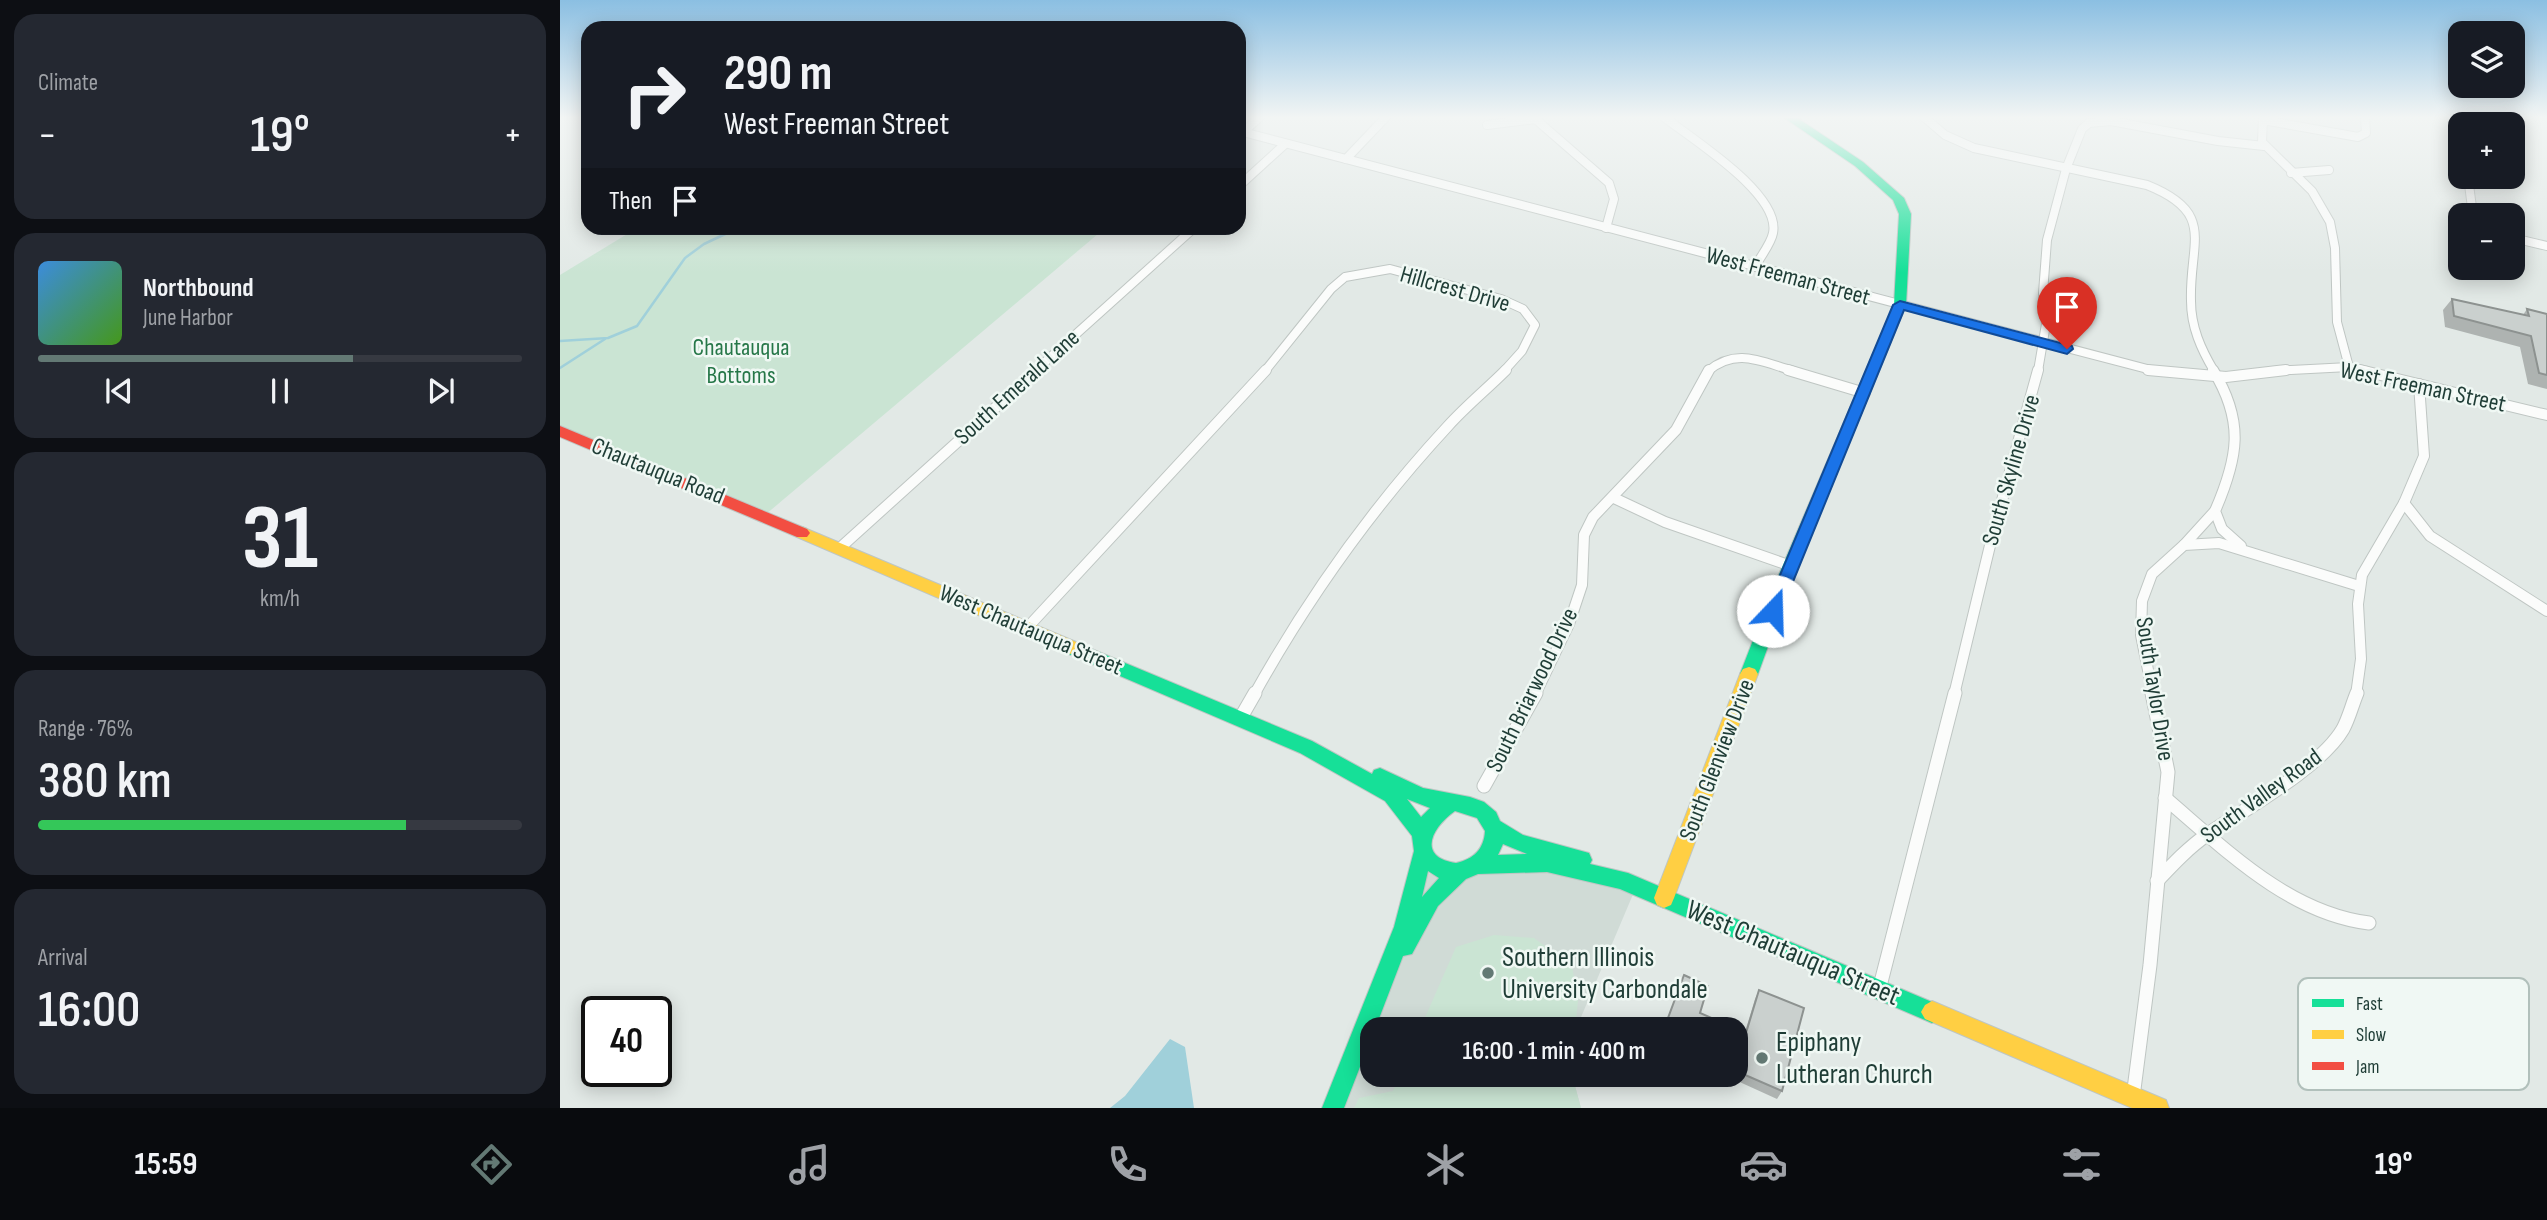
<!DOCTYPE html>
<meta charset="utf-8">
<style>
body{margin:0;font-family:"Sofia Sans Condensed",sans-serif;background:#242831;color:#f1f3f6;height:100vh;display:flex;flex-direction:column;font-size:26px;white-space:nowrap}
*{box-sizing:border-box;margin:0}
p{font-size:23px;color:#9ea1a6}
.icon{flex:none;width:38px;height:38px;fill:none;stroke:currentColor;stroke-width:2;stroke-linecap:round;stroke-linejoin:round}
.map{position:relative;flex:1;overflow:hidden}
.details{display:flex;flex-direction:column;gap:14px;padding:14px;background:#0d0f14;width:560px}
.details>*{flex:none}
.hud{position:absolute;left:21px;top:21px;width:665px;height:214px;border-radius:21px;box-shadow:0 4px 18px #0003;background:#171b24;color:#f1f3f6;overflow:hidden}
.controls{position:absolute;left:1888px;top:21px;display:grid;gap:14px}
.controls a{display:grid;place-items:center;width:77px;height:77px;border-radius:14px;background:#171b24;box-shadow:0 4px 18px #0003;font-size:35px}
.speed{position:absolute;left:21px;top:996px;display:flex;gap:14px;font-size:35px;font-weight:700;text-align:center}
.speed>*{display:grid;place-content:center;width:91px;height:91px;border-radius:50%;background:#171b24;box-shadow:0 4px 18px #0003;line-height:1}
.speed .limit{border:4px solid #111;border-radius:10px;background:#fff;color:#111}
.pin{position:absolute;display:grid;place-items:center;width:60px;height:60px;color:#fff;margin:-72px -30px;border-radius:50% 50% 50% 0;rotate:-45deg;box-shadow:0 0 7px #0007}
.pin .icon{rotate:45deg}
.me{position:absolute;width:77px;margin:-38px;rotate:21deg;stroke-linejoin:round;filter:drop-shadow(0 0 5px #0008)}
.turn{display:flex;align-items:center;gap:24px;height:147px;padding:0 28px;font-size:32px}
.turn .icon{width:91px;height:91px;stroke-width:2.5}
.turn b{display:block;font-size:49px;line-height:60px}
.then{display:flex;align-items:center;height:66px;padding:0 28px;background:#0003;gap:14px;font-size:26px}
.big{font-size:52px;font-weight:600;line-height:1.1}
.details .card{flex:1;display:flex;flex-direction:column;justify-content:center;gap:10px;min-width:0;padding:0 24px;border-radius:21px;background:#242831}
.details .dial{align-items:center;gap:0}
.dial b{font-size:91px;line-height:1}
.song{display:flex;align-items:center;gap:21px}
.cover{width:84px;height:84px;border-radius:10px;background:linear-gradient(135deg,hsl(210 70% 55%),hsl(100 70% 35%))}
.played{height:7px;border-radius:4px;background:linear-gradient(90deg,#637974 65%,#363941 65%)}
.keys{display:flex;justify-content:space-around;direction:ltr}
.heat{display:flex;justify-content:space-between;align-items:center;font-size:38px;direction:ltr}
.charge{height:10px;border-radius:5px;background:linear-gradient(90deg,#34c759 76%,#363941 0)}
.trip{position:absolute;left:800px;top:1017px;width:388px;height:70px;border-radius:21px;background:#171b24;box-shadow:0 4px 18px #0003;font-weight:600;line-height:70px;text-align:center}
.tab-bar{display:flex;height:112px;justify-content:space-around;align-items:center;background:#090b0e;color:#9ea1a6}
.tab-bar .icon{width:49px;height:49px}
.tab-bar .current{color:#637974}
.tab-bar b{font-size:32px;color:#f1f3f6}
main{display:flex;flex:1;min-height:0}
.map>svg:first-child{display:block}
</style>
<main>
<section class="details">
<div class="card"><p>Climate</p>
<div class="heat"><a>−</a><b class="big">19°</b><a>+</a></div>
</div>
<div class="card">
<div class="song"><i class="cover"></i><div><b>Northbound</b><p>June Harbor</p></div></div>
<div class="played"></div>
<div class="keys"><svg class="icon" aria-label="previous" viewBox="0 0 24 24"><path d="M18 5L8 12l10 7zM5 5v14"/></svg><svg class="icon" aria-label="pause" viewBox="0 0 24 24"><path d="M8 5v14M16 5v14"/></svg><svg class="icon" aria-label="next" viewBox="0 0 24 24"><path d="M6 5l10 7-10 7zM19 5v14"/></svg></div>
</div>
<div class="card dial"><b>31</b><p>km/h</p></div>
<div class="card"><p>Range · 76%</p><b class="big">380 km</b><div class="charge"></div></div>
<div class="card"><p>Arrival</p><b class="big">16:00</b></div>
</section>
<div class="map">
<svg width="1987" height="1108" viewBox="0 0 1987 1108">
<rect width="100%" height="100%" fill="#e2e9e6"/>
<!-- built -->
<path fill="#d0dbd6" d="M855,868L879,877L955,868L1002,871L1074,892L1016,1029H812V1074L1012,1075L1021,1108H764L828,947Z"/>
<!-- green -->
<g fill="#cae4d3">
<path d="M77,228H545L205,515L0,431V275Z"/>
<path d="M934,935L974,938L1012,966L1018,1001L1015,1029H860L896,947Z"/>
<path d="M841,1074L1012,1075L1021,1108H794L799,1098L833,1091Z"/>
</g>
<!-- water -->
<path fill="#a0d0da" d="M610,1039L625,1047L634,1108H550L565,1096Z"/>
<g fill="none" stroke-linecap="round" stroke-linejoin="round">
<!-- stream -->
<g stroke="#a0d0da" stroke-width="2.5">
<path d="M0,341L48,338L77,326L125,258L144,244L178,228"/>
<path d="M0,368L45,339"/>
</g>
<defs>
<g id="street-far2">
<path d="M973,117L1049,183L1054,199L1046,228"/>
<path d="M1104,117C1132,139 1221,194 1213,233C1211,244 1200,257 1195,267"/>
<path d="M1364,117L1385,135L1414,148L1587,185C1657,213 1629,242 1631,301C1631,327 1641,349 1654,371"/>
<path d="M1703,117L1702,142L1752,191L1770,222L1775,248L1777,322L1789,367"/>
<path d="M1903,117L1904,124"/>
<path d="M1703,120L1798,137L1806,133L1805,117"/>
<path d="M927,125L975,119"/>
<path d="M679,131L1595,371"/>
<path d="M683,132L700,117"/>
<path d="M786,159L826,117"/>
<path d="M1731,173L1769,170"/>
<path d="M1908,177L1913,215"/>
<path d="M679,186L724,145"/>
<path d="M1953,238L1987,246"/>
<path d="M475,371L634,228"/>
<path d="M705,371L771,289L785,277L830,269L941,299L963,309L975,325L962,351L944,371"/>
<path d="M1148,371C1177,347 1201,362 1234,371"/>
<path d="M1478,371L1486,324L1483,293L1487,240L1506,169L1522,129L1529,123L1551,121L1658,141L1704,146"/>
<path d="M1712,371L1789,367L1807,371"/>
</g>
<g id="street-far1">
<path d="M1228,370L1305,393"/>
<path d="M1588,370L1666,377L1726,370"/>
<path d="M1653,370C1685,422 1678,458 1655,511L1662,529L1681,546"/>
<path d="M1800,370L1987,415"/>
<path d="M1054,498L1105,522L1231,566"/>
<path d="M1844,503L1870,536L1987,611"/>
<path d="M1624,545L1655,511"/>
<path d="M281,547L477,370"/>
<path d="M467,628L706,370"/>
<path d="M694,695C748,598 812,508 888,426C906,406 927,389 946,370"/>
<path d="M975,695L1009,624L1022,585L1024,535L1033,517L1116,430L1149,370"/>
<path d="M1394,695L1433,533L1478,370"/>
<path d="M1593,695L1581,635L1582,601L1592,574L1624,545L1659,543L1799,586"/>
<path d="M1796,695L1801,659L1798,604L1802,575L1844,503L1864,456L1859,384"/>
</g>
<g id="street">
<path d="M680,719L695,693"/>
<path d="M924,786L976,693"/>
<path d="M1605,798C1665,849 1728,913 1809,923"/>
<path d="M1597,881C1613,864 1629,847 1648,834C1685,809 1761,767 1783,729C1789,718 1792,705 1797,693"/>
<path d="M1319,990L1395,693"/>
<path d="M1573,1097L1590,965L1608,772L1592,693"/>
</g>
<g id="fast">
<path d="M1223,117H1236L1303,162L1344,198L1351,214L1346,305L1230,586L1198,674L1195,679L1189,681L1183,679L1180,674L1214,586L1334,305L1339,214L1333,200L1295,166Z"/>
<path d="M510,640L752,741L812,774L814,770L820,768L863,788L910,797L924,802L936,812L940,821L963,835L1029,853L1032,860L1030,864L1068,873L1379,1005L1383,1012L1379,1019L1372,1023L1060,889L987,872L918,874L906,879L878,906L852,954L843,956L815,1029H812V1036L784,1108H762L834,927L854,851L852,836L825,801L740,753L504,652L502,647L504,642ZM847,799L870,808L861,817ZM895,811L917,818L925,831C924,849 914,859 896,863C856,857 872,827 895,811ZM943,844L967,854L938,855ZM868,871L879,878L862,897Z"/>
</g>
<g id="slow">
<path d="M242,527L516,642L518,647L516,652L510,654L504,652L237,537L234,533L237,529Z"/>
<path d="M1189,667L1195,669L1198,674L1114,898L1111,905L1104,908L1097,905L1094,898L1180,674L1183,669Z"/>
<path d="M1372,1001L1606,1100L1609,1108H1572L1365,1019L1361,1012L1365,1005Z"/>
</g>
<path id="jam" d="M0,426L247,529L250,533L247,537H237L0,437Z"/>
</defs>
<!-- street-far2 casing -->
<use href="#street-far2" stroke="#bfc6c3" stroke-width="10"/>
<!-- street-far1 casing -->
<use href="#street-far1" stroke="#bfc6c3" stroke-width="12"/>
<!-- street casing -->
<use href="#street" stroke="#bfc6c3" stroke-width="15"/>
<!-- fast casing -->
<use href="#fast" stroke="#bec6c3" stroke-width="2"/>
<!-- slow casing -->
<use href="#slow" stroke="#bec6c3" stroke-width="2"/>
<!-- jam casing -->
<use href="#jam" stroke="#bec6c3" stroke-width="2"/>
<!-- street-far2 -->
<use href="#street-far2" stroke="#fbfcfb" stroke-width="8"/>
<!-- street-far1 -->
<use href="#street-far1" stroke="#fbfcfb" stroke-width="10"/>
<!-- street -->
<use href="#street" stroke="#fbfcfb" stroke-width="13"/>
<!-- fast -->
<use href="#fast" fill="#16e098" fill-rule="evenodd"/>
<!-- slow -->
<use href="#slow" fill="#ffcf43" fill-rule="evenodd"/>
<!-- jam -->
<use href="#jam" fill="#f24e42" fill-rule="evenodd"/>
</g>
<!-- wall -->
<g fill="#aeb3b1">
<path d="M1892,299L1963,315L1967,309L1987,314V389L1968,384L1960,347L1885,327L1883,310Z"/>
<path d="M1124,975L1140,1013L1185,1032L1195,999L1199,990L1222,1091L1217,1099L1162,1074H1176V1029H1105Z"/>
</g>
<!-- building -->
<g fill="#cad0ce" stroke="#8d9290" stroke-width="2">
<path d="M1892,299L1969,316L1967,309L1987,314V375L1979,373L1971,336L1894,316Z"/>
<path d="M1124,975L1148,986L1140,1013L1186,1033L1199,990L1244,1008L1222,1091L1176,1071V1029H1112L1105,1026Z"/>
</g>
<!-- sky -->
<linearGradient id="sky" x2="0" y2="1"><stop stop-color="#8bbfe2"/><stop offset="0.43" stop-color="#f2f5f4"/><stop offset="1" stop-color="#f2f5f4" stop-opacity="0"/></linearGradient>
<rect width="1987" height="273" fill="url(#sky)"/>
<!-- route -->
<path fill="#1a73e8" stroke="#114b97" stroke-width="2" d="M1340,301L1512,346L1513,349L1507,354L1344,310L1221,611L1213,617L1207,616L1205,611L1333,305Z"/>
<!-- markers -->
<g fill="#637974" stroke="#f0f8f4" stroke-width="2.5">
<circle cx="928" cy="973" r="7"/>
<circle cx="1202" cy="1058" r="7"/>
</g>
<g text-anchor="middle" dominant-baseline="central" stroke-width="5" stroke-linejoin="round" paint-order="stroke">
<!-- street labels -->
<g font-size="24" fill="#1f3d36" stroke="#f0f8f4">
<text transform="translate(1228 276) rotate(15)">West Freeman Street</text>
<text transform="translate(895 289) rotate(16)">Hillcrest Drive</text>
<text transform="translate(457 387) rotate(-42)">South Emerald Lane</text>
<text transform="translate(1863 387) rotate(12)">West Freeman Street</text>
<text transform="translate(1451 470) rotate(-74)">South Skyline Drive</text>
<text transform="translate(98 471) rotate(22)">Chautauqua Road</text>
<text transform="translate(471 630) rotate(23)">West Chautauqua Street</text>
<text transform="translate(1595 689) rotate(81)">South Taylor Drive</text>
<text transform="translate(972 690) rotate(-64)">South Briarwood Drive</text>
<text transform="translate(1157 760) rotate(-69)">South Glenview Drive</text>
<text transform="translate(1701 796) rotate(-36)">South Valley Road</text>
</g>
<!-- park labels -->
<g font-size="24" fill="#267748" stroke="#f0f8f4">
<text x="181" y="347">Chautauqua<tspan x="181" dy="28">Bottoms</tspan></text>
</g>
<!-- near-street labels -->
<g font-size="28" fill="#1f3d36" stroke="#f0f8f4">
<text transform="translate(1233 953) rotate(23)">West Chautauqua Street</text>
</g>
<!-- near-poi labels -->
<g font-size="28" fill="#1f3d36" stroke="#f0f8f4" text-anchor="start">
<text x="942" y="957">Southern Illinois<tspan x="942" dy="32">University Carbondale</tspan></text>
<text x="1216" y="1042">Epiphany<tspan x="1216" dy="32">Lutheran Church</tspan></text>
</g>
</g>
<!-- legend -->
<rect x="1738" y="978" width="231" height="112" rx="10" fill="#f0f8f4" stroke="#b1c0bb" stroke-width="2"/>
<rect x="1752" y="999" width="32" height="8" fill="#16e098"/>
<rect x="1752" y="1030" width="32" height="9" fill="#ffcf43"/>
<rect x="1752" y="1062" width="32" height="8" fill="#f24e42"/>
<g font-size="19" fill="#1f3d36">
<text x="1796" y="1010">Fast</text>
<text x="1796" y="1041">Slow</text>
<text x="1796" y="1073">Jam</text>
</g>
</svg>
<div class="controls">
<a><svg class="icon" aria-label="layers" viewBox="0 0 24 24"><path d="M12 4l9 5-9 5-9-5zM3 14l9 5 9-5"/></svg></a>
<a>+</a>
<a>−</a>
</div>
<div class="speed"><div class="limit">40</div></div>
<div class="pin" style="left:1507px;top:349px;background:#d93025"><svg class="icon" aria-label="arrive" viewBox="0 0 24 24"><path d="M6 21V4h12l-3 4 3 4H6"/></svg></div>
<svg class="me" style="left:1213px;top:611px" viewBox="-20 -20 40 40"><circle r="19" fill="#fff"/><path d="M0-13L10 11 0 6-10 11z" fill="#1a73e8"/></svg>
<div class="trip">16:00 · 1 min · 400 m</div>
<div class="hud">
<div class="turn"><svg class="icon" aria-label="right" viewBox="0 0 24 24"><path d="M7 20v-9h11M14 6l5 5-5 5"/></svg><div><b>290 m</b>West Freeman Street</div></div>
<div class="then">Then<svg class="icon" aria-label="arrive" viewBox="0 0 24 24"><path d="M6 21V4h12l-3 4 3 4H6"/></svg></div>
</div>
</div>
</main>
<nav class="tab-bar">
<b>15:59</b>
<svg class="icon current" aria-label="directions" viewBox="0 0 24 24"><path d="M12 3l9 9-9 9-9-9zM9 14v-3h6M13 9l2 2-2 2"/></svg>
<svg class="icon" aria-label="music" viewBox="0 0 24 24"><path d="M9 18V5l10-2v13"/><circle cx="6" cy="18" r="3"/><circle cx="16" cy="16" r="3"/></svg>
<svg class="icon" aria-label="phone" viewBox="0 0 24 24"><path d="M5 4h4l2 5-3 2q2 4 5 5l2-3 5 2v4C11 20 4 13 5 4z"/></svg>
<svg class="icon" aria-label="climate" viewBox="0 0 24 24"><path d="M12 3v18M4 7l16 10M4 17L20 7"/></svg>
<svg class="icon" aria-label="car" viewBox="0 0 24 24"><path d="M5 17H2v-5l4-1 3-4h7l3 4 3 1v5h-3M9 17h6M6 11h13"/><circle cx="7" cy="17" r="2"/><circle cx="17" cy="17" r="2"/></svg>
<svg class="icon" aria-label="filters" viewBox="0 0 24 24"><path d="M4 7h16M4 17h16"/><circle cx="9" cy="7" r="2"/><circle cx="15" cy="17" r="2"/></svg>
<b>19°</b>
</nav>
